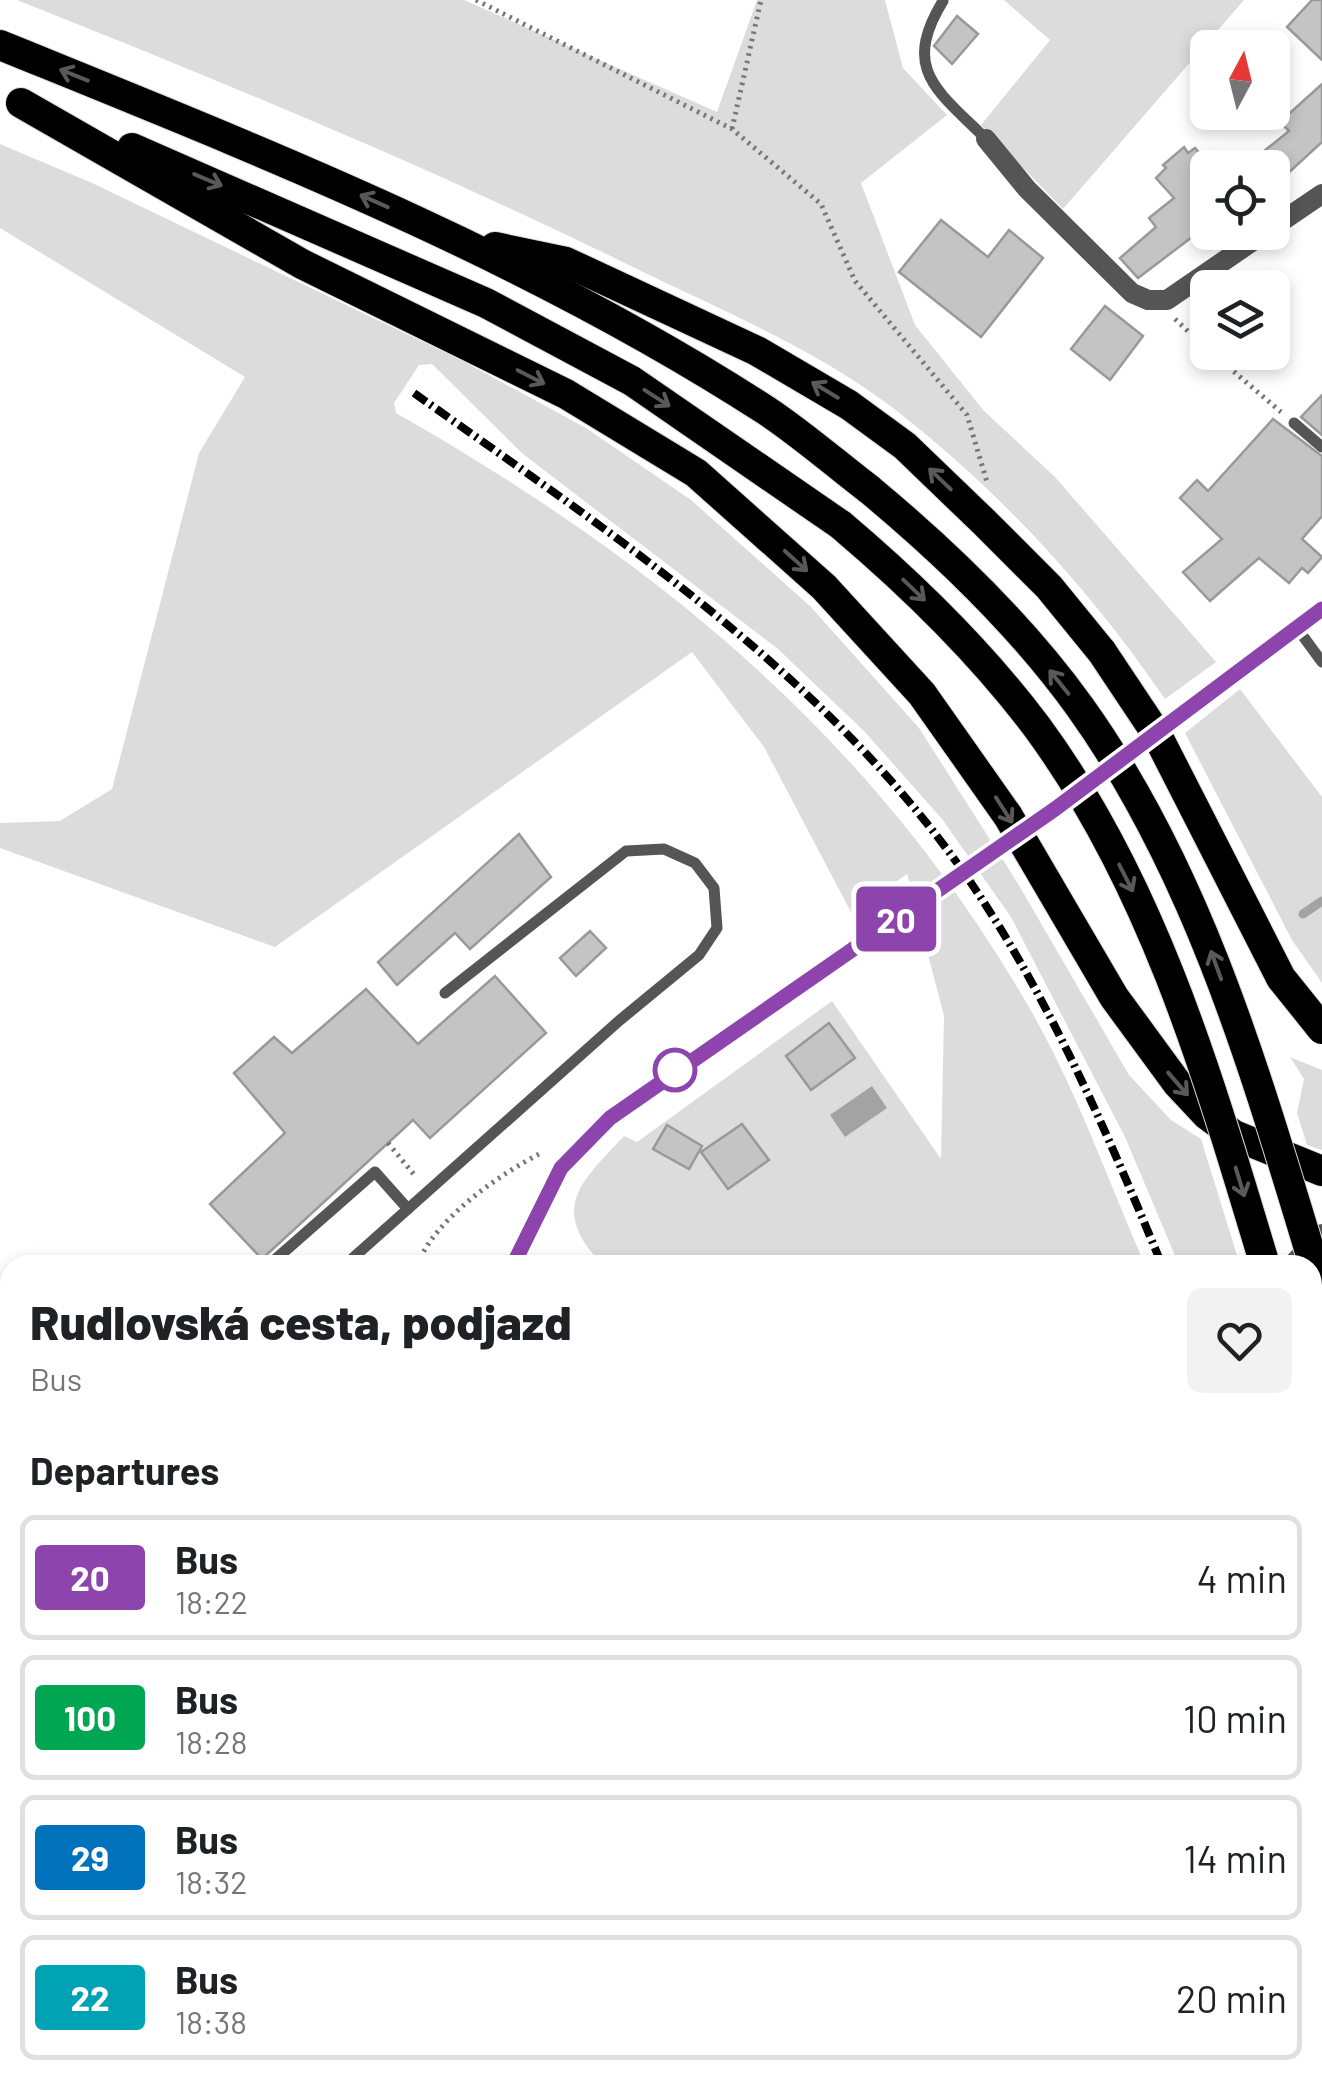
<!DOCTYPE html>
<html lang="en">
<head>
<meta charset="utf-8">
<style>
	body { margin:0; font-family:Barlow,sans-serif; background:#f2f2f2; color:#202124; height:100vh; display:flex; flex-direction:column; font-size:38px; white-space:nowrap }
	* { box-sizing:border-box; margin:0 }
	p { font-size:32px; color:#757577 }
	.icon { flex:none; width:55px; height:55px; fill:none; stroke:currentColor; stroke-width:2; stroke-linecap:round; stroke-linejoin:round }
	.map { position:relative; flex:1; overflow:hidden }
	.side { position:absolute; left:0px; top:1255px; width:1322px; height:842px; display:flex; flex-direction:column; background:#fff; border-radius:30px 30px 0 0; box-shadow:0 5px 15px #0003 }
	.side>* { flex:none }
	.badge { padding:0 20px; border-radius:8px; font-size:35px; line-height:65px }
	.needle { width:65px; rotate:7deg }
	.controls { position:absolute; left:1190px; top:30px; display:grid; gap:20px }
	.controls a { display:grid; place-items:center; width:100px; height:100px; border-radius:15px; background:#fff; box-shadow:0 5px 15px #0003; font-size:50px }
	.map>.badge { position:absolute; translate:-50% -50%; box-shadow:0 0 0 5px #fff }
	h2 { padding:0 30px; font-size:38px; line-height:90px }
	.round { display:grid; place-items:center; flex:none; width:105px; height:105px; border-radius:15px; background:#f2f2f2 }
	.overview { display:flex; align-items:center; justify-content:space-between; height:170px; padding:0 30px }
	h1 { font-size:48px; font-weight:800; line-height:75px }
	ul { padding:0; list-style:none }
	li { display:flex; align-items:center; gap:30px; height:125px; margin:0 20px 15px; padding:0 10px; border:5px solid #e0e0e0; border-radius:15px }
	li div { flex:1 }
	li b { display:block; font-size:38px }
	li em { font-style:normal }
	li .badge { min-width:110px; font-weight:700; text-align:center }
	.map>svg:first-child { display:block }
</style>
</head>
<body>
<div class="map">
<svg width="1322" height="2096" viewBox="0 0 1322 2096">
	<rect width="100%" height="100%" fill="#fff"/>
	<g fill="#dcdcdc">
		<path d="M 17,0 L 464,0 L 717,112 L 757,0 L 885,0 L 903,68 L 947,115 L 861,183 L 915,325 L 984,411 L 1055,477 L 1216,662 L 1165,699 C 1089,588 999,490 893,408 C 817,350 726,312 641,271 C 437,170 228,84 17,0 Z"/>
		<polygon points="1004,0 1244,0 1063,209 981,125 1050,40"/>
		<path d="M 0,144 L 92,183 L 461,360 L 586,428 L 691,500 L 811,607 L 919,728 L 1017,882 L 1129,1075 L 1171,1120 L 1201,1139 L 1240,1265 L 1179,1265 L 1125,1137 L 1011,917 L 942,819 L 864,731 L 778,649 L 523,454 L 432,364 L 419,365 L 394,403 L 396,413 C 661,564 876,741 1030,1009 C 1076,1089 1108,1180 1145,1265 L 603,1265 C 548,1209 581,1182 624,1136 L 637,1142 L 832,1001 L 941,1159 L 944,1016 L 907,874 L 852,914 L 764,747 L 692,652 L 275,947 L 0,848 L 0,823 L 60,821 L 112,789 L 199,453 L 245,377 L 0,228 Z"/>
		<polygon points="1240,689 1322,797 1322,983 1292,940 1185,733"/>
		<polygon points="1290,1057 1322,1070 1322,1150 1307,1145 1297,1113 1304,1079"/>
		<polygon points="1312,1500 1322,1532 1322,1642 1313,1618"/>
		<polygon points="1312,1683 1322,1707 1322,1844 1313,1819"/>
		<polygon points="0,1904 10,1908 10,2088 212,2088 209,2096 0,2096"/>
		<polygon points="1313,1989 1322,2016 1322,2096 1186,2096 1179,2088 1312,2088"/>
		<polygon points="902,2088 979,2088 981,2096 903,2096"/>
	</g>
	<polygon fill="#a3a3a3" points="872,1086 887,1108 845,1137 830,1115"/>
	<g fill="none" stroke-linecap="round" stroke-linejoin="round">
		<polyline stroke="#a3a3a3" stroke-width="9" points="1303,914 1322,901"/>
	</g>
	<g fill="#c4c4c4" stroke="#999" stroke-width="2.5">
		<polygon points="1312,0 1322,0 1322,60 1287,27"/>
		<polygon points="957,16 978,34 952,64 934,46"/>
		<polygon points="1322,84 1322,142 1272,188 1272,168 1243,168 1289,131 1280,122"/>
		<polygon points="1184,147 1188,153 1195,148 1208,163 1208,225 1138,278 1120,258 1156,227 1149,218 1174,198 1156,178 1166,168 1163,165"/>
		<polygon points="941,220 988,257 1009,230 1043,258 981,337 899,272"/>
		<polygon points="1105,306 1143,336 1110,380 1071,349"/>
		<polygon points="1322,395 1322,435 1301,417"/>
		<polygon points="1273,419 1322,456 1322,516 1302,539 1322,557 1308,573 1302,568 1289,583 1259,558 1210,601 1183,572 1222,539 1180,498 1197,480 1208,491"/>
		<polygon points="519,834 551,877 470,949 455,933 397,985 378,962"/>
		<polygon points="590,931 606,948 576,976 560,958"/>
		<polygon points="495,976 546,1033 430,1138 413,1120 262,1259 210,1204 285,1133 234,1073 274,1037 292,1053 366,989 418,1044"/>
		<polygon points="829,1023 855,1058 811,1090 786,1056"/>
		<polygon points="742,1124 769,1160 728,1189 701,1152"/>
		<polygon points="667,1125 702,1146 689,1169 653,1149"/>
	</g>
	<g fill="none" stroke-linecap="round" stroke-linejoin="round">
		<polyline stroke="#d9d9d9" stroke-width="20" stroke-dasharray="20 10" stroke-linecap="butt" points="913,908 1055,809"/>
		<defs>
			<g id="motorway">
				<path d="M 0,45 C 263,152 528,256 767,411 C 803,435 836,464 870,490"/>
				<polyline points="21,103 302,264 566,394 696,473 824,587 922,694 1008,816 1114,997 1177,1083 1207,1115 1234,1135 1322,1171"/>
				<polyline points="132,148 486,303 632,381 841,525"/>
				<polyline points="495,247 566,262 757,351 849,405 905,446 984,522 1049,587 1102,652"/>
				<polyline points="1312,1420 1322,1451"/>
			</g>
		</defs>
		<use href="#motorway" stroke="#dbdbdb" stroke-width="32"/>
		<g stroke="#777" stroke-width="5" stroke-dasharray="2.5 5" stroke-linecap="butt">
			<polyline points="476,0 732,129 821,204 855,281 967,415 987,482"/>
			<polyline points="732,129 761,0"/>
			<polyline points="1175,319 1208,350"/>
			<polyline points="1211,352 1281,412"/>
			<polyline points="388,1143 416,1177"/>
			<path d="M 417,1265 C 436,1218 498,1175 543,1152"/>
			<polyline points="1174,2088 1177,2096"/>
			<polyline points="218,2096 221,2088"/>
		</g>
		<g stroke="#555" stroke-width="11">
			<path d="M 943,1 C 901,70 937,90 986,139"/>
			<polyline points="1294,423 1322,447"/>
			<polyline points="1297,628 1322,662"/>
			<polyline points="269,1265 375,1172 408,1209"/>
			<polyline points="345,1265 620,1020 699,955 717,928 714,888 695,863 664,849 626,851 445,993"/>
		</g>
		<g stroke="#555" stroke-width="20">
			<polyline points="986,139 1027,189 1132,293 1148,300 1167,300 1266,232"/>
			<polyline points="1272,228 1322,194"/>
			<polyline points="1055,809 1322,609"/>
			<polyline points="513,1265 561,1168 609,1118 913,908"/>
			<polyline points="0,1499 10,1489"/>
			<polyline points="1134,2095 1134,2096"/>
			<polyline points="381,2096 394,2088"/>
		</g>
		<g stroke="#555" stroke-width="20">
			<polyline points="1292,1265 1322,1234"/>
			<polyline points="1312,1900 1322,1928"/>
			<polyline points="260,2096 262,2088"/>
		</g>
		<use href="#motorway" stroke="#000" stroke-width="30"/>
		<g stroke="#000" stroke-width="8" stroke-dasharray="15 5 2.5 5" stroke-linecap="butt">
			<path d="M 414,393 C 609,532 818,669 960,867 C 1046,989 1105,1128 1162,1265"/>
			<polyline points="1312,1651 1322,1675"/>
		</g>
		<defs>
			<g id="motorway-bridge">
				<path d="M 870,490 C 947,554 1021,625 1080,707 C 1204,880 1260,1089 1322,1291"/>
				<path d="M 841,525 C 913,586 980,651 1037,727 C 1154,886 1209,1079 1265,1265"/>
				<polyline points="1102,652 1156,733 1281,978 1322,1029"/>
			</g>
		</defs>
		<use href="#motorway-bridge" stroke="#dbdbdb" stroke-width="32" stroke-linecap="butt"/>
		<use href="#motorway-bridge" stroke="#000" stroke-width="30"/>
	</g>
	<defs><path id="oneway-shaft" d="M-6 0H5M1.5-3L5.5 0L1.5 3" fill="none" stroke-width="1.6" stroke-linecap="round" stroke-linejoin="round" transform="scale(2.5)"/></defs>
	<g stroke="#595959">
		<use href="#oneway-shaft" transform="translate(74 75) rotate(-158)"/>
		<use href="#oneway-shaft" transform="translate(208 180) rotate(23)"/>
		<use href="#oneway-shaft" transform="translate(374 201) rotate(-156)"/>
		<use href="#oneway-shaft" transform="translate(531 377) rotate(27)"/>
		<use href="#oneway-shaft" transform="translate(825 390) rotate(-149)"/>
		<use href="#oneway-shaft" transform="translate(657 398) rotate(33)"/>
		<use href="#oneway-shaft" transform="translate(940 479) rotate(-136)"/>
		<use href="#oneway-shaft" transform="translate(796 561) rotate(42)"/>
		<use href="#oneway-shaft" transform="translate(914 590) rotate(44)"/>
		<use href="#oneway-shaft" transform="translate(1059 682) rotate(-129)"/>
		<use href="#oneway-shaft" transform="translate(1004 810) rotate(57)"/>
		<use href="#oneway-shaft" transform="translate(1126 878) rotate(63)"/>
		<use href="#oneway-shaft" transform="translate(1216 965) rotate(-110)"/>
		<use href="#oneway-shaft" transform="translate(1178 1084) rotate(49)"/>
		<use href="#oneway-shaft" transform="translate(1240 1182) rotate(73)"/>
	</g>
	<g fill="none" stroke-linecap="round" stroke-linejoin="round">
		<defs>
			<polyline id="line" points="513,1265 561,1168 610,1118 1055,809 1322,609"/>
		</defs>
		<use href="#line" stroke="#fff" stroke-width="22"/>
		<use href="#line" stroke="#8e44ad" stroke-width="15"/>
	</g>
	<circle fill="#fff" stroke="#8e44ad" stroke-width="5" cx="675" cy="1070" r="20"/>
</svg>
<div class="controls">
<a><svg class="needle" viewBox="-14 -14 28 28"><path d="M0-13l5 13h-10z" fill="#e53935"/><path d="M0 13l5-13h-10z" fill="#757577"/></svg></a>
<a><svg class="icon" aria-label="locate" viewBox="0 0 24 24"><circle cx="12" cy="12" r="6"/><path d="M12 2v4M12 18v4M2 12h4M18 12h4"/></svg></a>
<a><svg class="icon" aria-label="layers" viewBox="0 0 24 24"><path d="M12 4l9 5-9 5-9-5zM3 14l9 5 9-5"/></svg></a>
</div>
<b class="badge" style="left:896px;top:919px;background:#8e44ad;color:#fff">20</b>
<section class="side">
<div class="overview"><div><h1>Rudlovská cesta, podjazd</h1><p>Bus</p></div><a class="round"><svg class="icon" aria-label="heart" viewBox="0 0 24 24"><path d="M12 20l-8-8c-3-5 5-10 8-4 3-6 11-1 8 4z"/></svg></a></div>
<h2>Departures</h2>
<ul>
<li><span class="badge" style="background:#8e44ad;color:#fff">20</span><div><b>Bus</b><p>18:22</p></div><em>4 min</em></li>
<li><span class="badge" style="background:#00a651;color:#fff">100</span><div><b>Bus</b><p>18:28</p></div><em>10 min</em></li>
<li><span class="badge" style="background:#0072bc;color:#fff">29</span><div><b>Bus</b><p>18:32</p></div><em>14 min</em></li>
<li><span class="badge" style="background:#00a3b4;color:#fff">22</span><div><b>Bus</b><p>18:38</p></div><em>20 min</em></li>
</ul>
</section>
</div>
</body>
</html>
